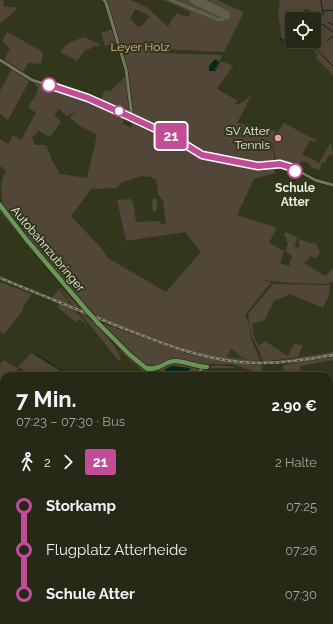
<!DOCTYPE html>
<html lang="de">
<head>
<meta charset="utf-8">
<style>
	body { margin:0; font-family:Raleway,sans-serif; background:#323522; color:#f1f3f6; height:100vh; display:flex; flex-direction:column; font-size:15px; white-space:nowrap }
	* { box-sizing:border-box; margin:0 }
	p { font-size:13px; color:#a4a6a0 }
	.icon { flex:none; width:22px; height:22px; fill:none; stroke:currentColor; stroke-width:2; stroke-linecap:round; stroke-linejoin:round }
	.map { position:relative; flex:1; overflow:hidden }
	.side { position:absolute; left:0px; top:372px; width:333px; height:252px; display:flex; flex-direction:column; background:#262915; border-radius:12px 12px 0 0; box-shadow:0 4px 16px #0002,0 0 0 1px #424534 }
	.side>* { flex:none }
	.badge { padding:0 8px; border-radius:3px; font-size:14px; line-height:26px }
	.buttons { position:absolute; left:285px; top:12px; display:grid; gap:8px }
	.buttons a { display:grid; place-items:center; width:36px; height:36px; border-radius:4px; background:#262915; box-shadow:0 4px 16px #0002,0 0 0 1px #424534; font-size:20px }
	.map>.badge { position:absolute; translate:-50% -50%; box-shadow:0 0 0 2px #fff }
	.legs { display:flex; align-items:center; gap:6px; height:44px; padding:0 16px; font-size:13px }
	.legs p { margin-inline-start:auto }
	.overview { display:flex; align-items:center; justify-content:space-between; height:68px; padding:0 16px }
	h1 { font-size:22px; font-weight:700; line-height:30px }
	ul { padding:0 16px; list-style:none }
	li { display:flex; align-items:center; gap:14px; height:44px; font-size:15px }
	li i { display:grid; place-items:center; width:6px; height:100%; margin:0 5px; background:currentColor }
	li i::after { content:''; width:10px; height:10px; margin:-5px; border:3px solid; border-radius:50%; background:#262915 }
	li p { margin-inline-start:auto }
	li:first-child i { background:linear-gradient(#0000 50%,currentColor 0) }
	li:last-child i { background:linear-gradient(currentColor 50%,#0000 0) }
	.map>svg:first-child { display:block }
</style>
</head>
<body>
<div class="map">
<svg width="333" height="624" viewBox="0 0 333 624">
	<rect width="100%" height="100%" fill="#32371c"/>
	<g fill="#514637" fill-rule="evenodd">
		<polygon points="0,0 4,0 3,6 18,8 0,24"/>
		<path d="M 105,0 L 131,0 L 148,8 L 168,27 L 171,20 L 177,13 L 188,17 L 191,12 L 163,0 L 169,0 L 219,21 L 226,18 L 228,14 L 199,0 L 217,0 L 244,12 L 224,52 L 159,49 L 158,53 L 221,55 L 222,56 L 213,73 L 214,74 L 221,61 L 233,66 L 217,89 L 238,101 L 234,103 L 238,105 L 251,96 L 237,123 L 276,131 C 269,144 276,159 275,173 L 254,179 L 237,215 L 275,227 L 276,229 L 269,243 L 284,251 L 280,263 L 289,266 L 292,256 L 285,251 L 288,245 L 286,237 L 283,236 L 286,232 L 298,238 L 294,246 L 298,248 L 300,244 L 298,243 L 300,239 L 309,243 L 316,243 L 320,253 L 316,258 L 311,256 L 304,263 L 325,276 L 333,269 L 333,281 L 328,284 L 291,283 L 262,280 L 273,283 L 269,285 L 247,312 L 245,315 L 249,323 L 251,339 L 260,360 C 254,360 246,360 241,357 C 237,354 236,351 231,349 L 227,357 L 260,361 L 261,362 C 240,361 220,360 200,355 C 165,346 131,330 97,316 L 87,306 L 86,308 L 5,210 L 0,202 L 3,202 C 0,191 0,180 6,171 L 0,166 L 0,139 L 8,144 L 13,135 L 21,140 L 36,113 L 28,107 L 36,95 L 38,87 L 32,81 L 99,104 L 105,90 L 110,91 L 127,75 ZM 135,9 L 150,16 L 143,25 L 138,27 L 130,19 ZM 59,109 L 67,116 L 77,111 L 70,117 L 77,124 L 97,135 L 87,178 L 60,174 L 52,160 L 46,145 L 35,145 L 32,137 L 39,131 L 50,137 L 61,122 L 54,115 ZM 124,116 L 131,119 L 132,128 L 123,124 ZM 141,176 L 151,177 L 156,180 L 158,194 L 163,201 L 166,224 L 161,224 L 160,221 L 136,222 L 133,203 L 131,199 L 117,200 L 126,241 L 185,232 L 201,252 L 166,292 L 108,258 L 102,249 L 71,216 L 91,189 L 117,188 L 121,183 Z"/>
		<polygon points="178,0 190,0 223,15 223,18 218,19 178,2"/>
		<path d="M 280,0 L 333,0 L 333,75 L 316,58 L 317,54 L 309,46 L 282,39 L 278,15 ZM 292,19 L 314,19 L 314,41 L 292,41 Z"/>
		<polygon points="113,29 117,43 105,46 101,33"/>
		<polygon points="7,32 40,50 43,54 41,64 28,63 23,72 4,60 10,49 2,41"/>
		<polygon points="83,37 98,43 100,46 94,46 88,50 86,49 77,61 60,52 67,44"/>
		<polygon points="12,68 30,80 8,120 0,114 0,91"/>
		<polygon points="284,123 316,140 315,143 310,140 302,155 306,157 307,156 319,163 331,142 333,154 328,156 325,163 322,162 320,170 312,168 309,163 301,161 298,168 288,164 276,162 273,142 275,135"/>
		<polygon points="153,198 157,199 157,210 154,212 153,211 152,201"/>
		<polygon points="0,208 57,279 0,212"/>
		<polygon points="0,282 32,294 23,307 23,310 4,334 0,331"/>
		<path d="M 273,284 L 330,285 L 329,295 L 323,308 L 290,294 L 274,301 L 264,321 L 252,323 C 253,332 253,338 259,346 L 265,341 L 288,356 L 294,344 L 297,343 L 299,345 L 303,345 L 298,357 L 268,361 L 276,361 L 333,352 L 333,355 L 303,360 L 262,363 L 264,361 L 262,360 L 259,350 L 252,338 L 248,314 Z"/>
		<polygon points="60,287 81,309 74,307 60,288"/>
		<polygon points="59,289 72,306 52,298"/>
		<polygon points="59,304 76,311 76,313 79,315 88,326 79,319 76,322 57,307"/>
		<path d="M 80,313 C 93,318 118,346 121,360 L 118,360 Z"/>
		<path d="M 99,322 L 191,355 L 226,362 L 261,365 L 263,373 L 262,374 L 232,364 L 213,364 L 212,363 L 212,364 C 197,367 193,361 180,360 C 171,360 159,367 148,367 L 131,353 Z"/>
		<polygon points="115,342 151,376 149,376 121,352"/>
		<polygon points="31,353 69,376 31,376 20,367 12,376 4,376 4,385 0,389 0,364 4,360 17,368"/>
		<polygon points="333,357 333,360 300,366 300,376 284,376 283,365"/>
		<polygon points="175,362 198,368 198,370 193,376 160,376 159,372 160,368"/>
		<polygon points="215,365 235,367 235,368 210,368 199,376 196,376 203,370"/>
		<polygon points="333,427 333,454 329,452 329,430"/>
		<polygon points="3,456 4,491 2,493 0,493 0,459"/>
		<polygon points="329,457 333,459 333,490 329,491 329,488 333,483 331,474 329,474"/>
		<polygon points="329,493 330,498 333,500 332,542 329,540"/>
		<polygon points="4,555 4,616 0,609 0,556"/>
		<polygon points="1,617 4,618 4,620 49,620 52,624 4,624"/>
		<polygon points="99,620 156,620 150,624 102,624 104,621"/>
		<polygon points="233,620 312,620 302,624 234,624"/>
	</g>
	<g fill="#082718">
		<polygon points="215,59 219,62 214,71 209,71 209,66"/>
		<path d="M 174,366 L 190,368 L 190,369 L 185,376 L 167,376 L 164,374 C 164,368 169,367 174,366 Z"/>
	</g>
	<g fill="none" stroke-linecap="round" stroke-linejoin="round">
		<g stroke="#082718" stroke-width="1">
			<polyline points="321,0 323,15"/>
			<polyline points="323,11 333,10"/>
			<polyline points="302,12 307,10 314,13"/>
			<polyline points="316,17 322,24 333,32"/>
			<polyline points="328,22 333,25"/>
			<polyline points="281,39 283,40 307,46 317,50"/>
			<polyline points="327,41 333,36"/>
			<polyline points="319,52 333,66"/>
			<polyline points="37,355 70,376"/>
		</g>
		<polyline stroke="#5d6249" stroke-width="3.5" points="171,0 219,20 223,19 226,15"/>
		<polyline stroke="#5d6249" stroke-width="9" points="195,0 226,15"/>
		<defs>
			<g id="secondary">
				<polyline points="104,0 106,3 126,69 132,118"/>
				<polyline points="0,60 32,80 92,99 173,137 202,155 258,166 280,164 295,169 315,180 333,185"/>
				<polyline points="194,376 201,370"/>
				<polyline points="0,547 4,547"/>
				<polyline points="219,620 222,624"/>
			</g>
			<g id="highway">
				<polyline points="0,205 26,239 82,305"/>
				<polyline points="98,323 130,355 156,376"/>
				<path d="M 148,368 C 158,371 165,361 175,361 C 186,361 196,367 207,367"/>
				<polyline points="329,418 333,413"/>
				<polyline points="329,423 333,418"/>
				<polyline points="329,427 333,425"/>
				<polyline points="332,455 333,455"/>
				<polyline points="75,624 82,620"/>
				<polyline points="82,624 89,620"/>
			</g>
		</defs>
		<use href="#secondary" stroke="#1a1e04" stroke-width="4"/>
		<use href="#highway" stroke="#1a1e04" stroke-width="5.5"/>
		<use href="#secondary" stroke="#72785b" stroke-width="3"/>
		<use href="#highway" stroke="#689757" stroke-width="4.5"/>
		<defs>
			<g id="rail">
				<path d="M 0,278 C 38,294 77,309 115,325 C 156,341 196,358 240,362 C 271,365 302,361 333,355"/>
				<polyline points="0,420 4,422"/>
				<polyline points="196,620 197,624"/>
			</g>
		</defs>
		<use href="#rail" stroke="#888c76" stroke-width="2.5"/>
		<use href="#rail" stroke="#32371c" stroke-width="1" stroke-dasharray="3" stroke-linecap="butt"/>
		<defs>
			<polyline id="highway-bridge" points="82,305 98,323"/>
		</defs>
		<use href="#highway-bridge" stroke="#1a1e04" stroke-width="5.5" stroke-linecap="butt"/>
		<use href="#highway-bridge" stroke="#689757" stroke-width="4.5"/>
	</g>
	<g fill="none" stroke-linecap="round" stroke-linejoin="round">
		<defs>
			<polyline id="line-1" points="49,85 88,98 126,115 173,137 202,155 258,166 280,164 290,167 295,171"/>
		</defs>
		<use href="#line-1" stroke="#fff" stroke-width="9"/>
		<use href="#line-1" stroke="#c24d97" stroke-width="6"/>
	</g>
	<g fill="#fff" stroke="#c24d97" stroke-width="2">
		<circle cx="49" cy="85" r="7"/>
		<circle cx="119" cy="111" r="5"/>
		<circle cx="295" cy="171" r="7"/>
	</g>
	<circle fill="#f49aa2" stroke="#32371c" stroke-width="1.5" cx="278" cy="138" r="4"/>
	<g text-anchor="middle" dominant-baseline="central" stroke-width="4" stroke-linejoin="round" paint-order="stroke">
		<g font-size="12" fill="#dcb987" stroke="#32371c">
			<text x="140" y="47">Leyer Holz</text>
		</g>
		<g font-size="12" fill="#eaeede" stroke="#32371c" text-anchor="end">
			<text x="270" y="131">SV Atter<tspan x="270" dy="14">Tennis</tspan></text>
		</g>
		<g font-size="12" font-weight="bold" fill="#eaeede" stroke="#32371c">
			<text x="295" y="188">Schule<tspan x="295" dy="14">Atter</tspan></text>
		</g>
		<g font-size="12" fill="#eaeede" stroke="#32371c">
			<text transform="translate(48 249) rotate(50)">Autobahnzubringer</text>
		</g>
	</g>
</svg>
<div class="buttons">
<a><svg class="icon" aria-label="locate" viewBox="0 0 24 24"><circle cx="12" cy="12" r="6"/><path d="M12 2v4M12 18v4M2 12h4M18 12h4"/></svg></a>
</div>
<b class="badge" style="left:171px;top:136px;background:#c24d97;color:#fff">21</b>
<section class="side">
<div class="overview"><div><h1>7 Min.</h1><p>07:23 – 07:30 · Bus</p></div><b>2.90 €</b></div>
<div class="legs"><svg class="icon" aria-label="walk" viewBox="0 0 24 24"><circle cx="13" cy="4" r="2"/><path d="M13 8l-2 6 4 7M11 14l-3 7M7 12l3-4h3l4 4"/></svg>2<svg class="icon" aria-label="forward" viewBox="0 0 24 24"><path d="M9 5l7 7-7 7"/></svg><b class="badge" style="background:#c24d97;color:#fff">21</b><p>2 Halte</p></div>
<ul>
<li><i style="color:#c24d97"></i><b>Storkamp</b><p>07:25</p></li>
<li><i style="color:#c24d97"></i><span>Flugplatz Atterheide</span><p>07:26</p></li>
<li><i style="color:#c24d97"></i><b>Schule Atter</b><p>07:30</p></li>
</ul>
</section>
</div>
</body>
</html>
